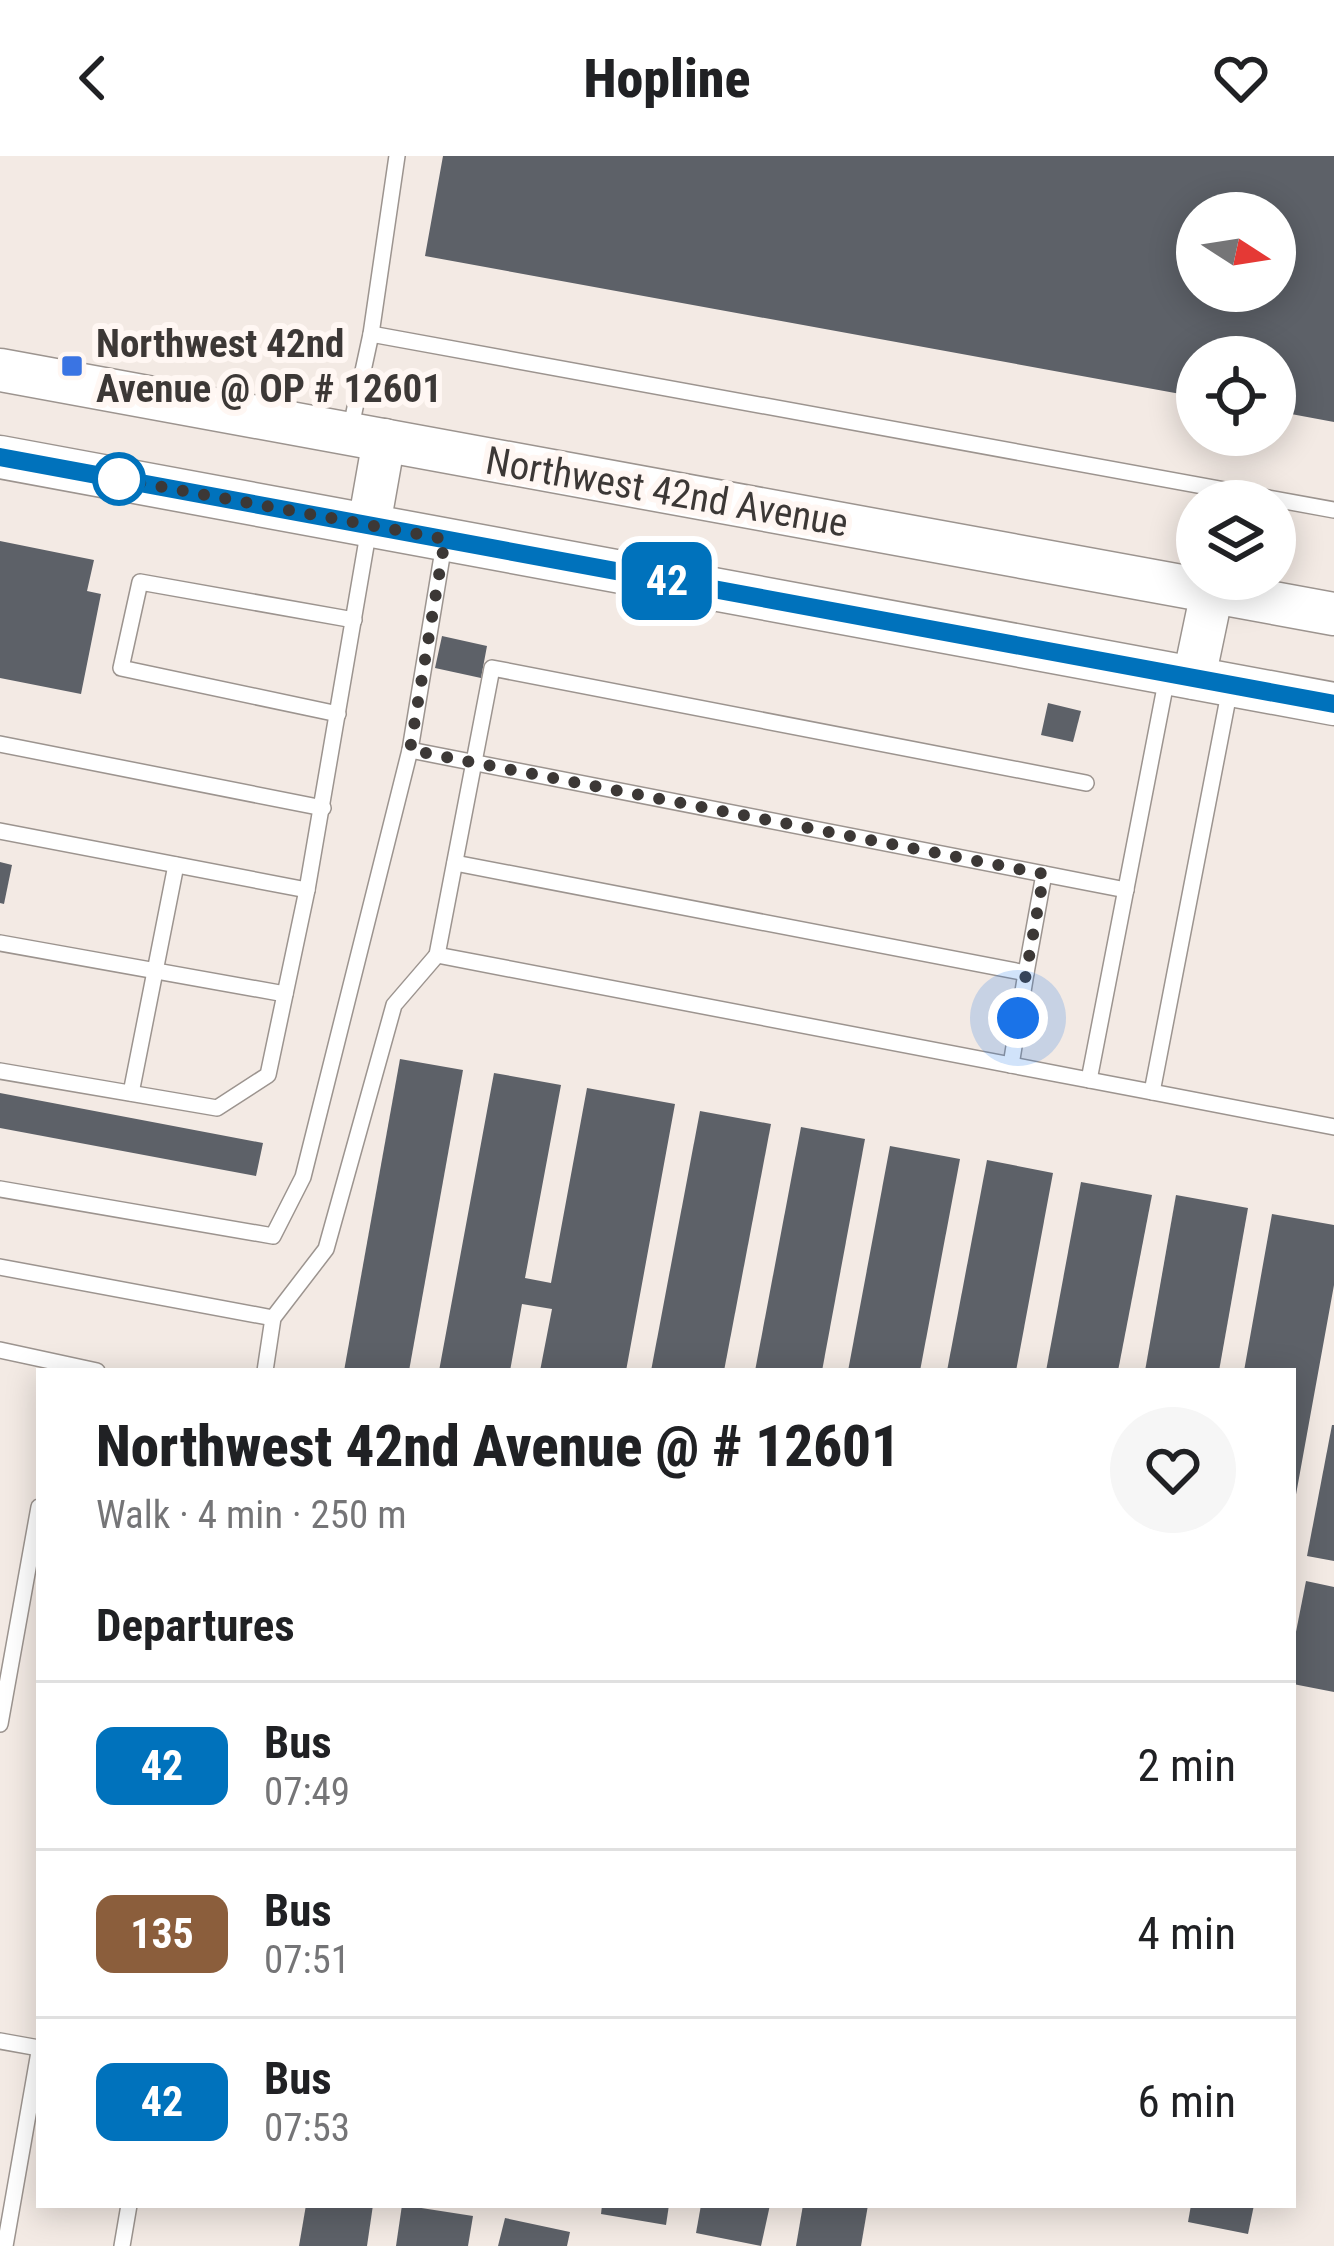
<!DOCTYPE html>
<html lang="en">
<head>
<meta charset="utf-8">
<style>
	body { margin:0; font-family:"Roboto Condensed",sans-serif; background:#f6f6f6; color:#202124; height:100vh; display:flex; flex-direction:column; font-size:45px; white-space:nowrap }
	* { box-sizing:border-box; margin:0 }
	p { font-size:39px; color:#757577 }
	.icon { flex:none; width:66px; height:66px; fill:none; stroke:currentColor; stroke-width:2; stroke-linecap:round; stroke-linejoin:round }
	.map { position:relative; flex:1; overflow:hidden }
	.details { position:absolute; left:36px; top:1212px; width:1260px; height:840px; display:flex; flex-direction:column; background:#fff; border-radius:0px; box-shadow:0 6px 30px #0003 }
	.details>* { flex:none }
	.badge { padding:0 24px; border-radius:18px; font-size:42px; line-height:78px }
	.needle { width:78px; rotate:102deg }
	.fabs { position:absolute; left:1176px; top:36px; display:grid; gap:24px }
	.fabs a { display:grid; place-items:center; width:120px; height:120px; border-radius:50%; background:#fff; box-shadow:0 6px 30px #0003; font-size:60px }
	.you { position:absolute; width:60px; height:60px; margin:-30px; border:9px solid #fff; border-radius:50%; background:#1a73e8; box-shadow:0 0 0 18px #1a73e833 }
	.map>.badge { position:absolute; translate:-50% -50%; box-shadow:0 0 0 6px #fff }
	h2 { padding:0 60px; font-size:45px; line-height:108px }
	.round { display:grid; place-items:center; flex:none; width:126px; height:126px; border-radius:63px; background:#f6f6f6 }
	.head { display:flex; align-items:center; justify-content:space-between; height:204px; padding:0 60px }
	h1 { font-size:57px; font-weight:800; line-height:90px }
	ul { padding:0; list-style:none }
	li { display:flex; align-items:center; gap:36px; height:168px; padding:0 60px; border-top:3px solid #e0e0e0 }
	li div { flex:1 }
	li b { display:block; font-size:45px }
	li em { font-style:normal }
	li .badge { min-width:132px; font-weight:700; text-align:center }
	header { display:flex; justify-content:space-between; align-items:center; height:156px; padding:0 60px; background:#fff; font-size:54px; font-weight:800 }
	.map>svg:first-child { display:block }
</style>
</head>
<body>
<header><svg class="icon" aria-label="back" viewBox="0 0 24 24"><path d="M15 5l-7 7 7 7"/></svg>Hopline<svg class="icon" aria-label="heart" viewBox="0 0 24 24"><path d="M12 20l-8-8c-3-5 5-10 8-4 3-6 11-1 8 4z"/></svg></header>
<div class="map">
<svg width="1334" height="2090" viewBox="0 0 1334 2090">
	<rect width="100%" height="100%" fill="#f3eae4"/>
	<g fill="#5d6168" fill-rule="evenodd">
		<path d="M 443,0 L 1334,0 L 1334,266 L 1275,255 L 1275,201 L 1197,201 L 1197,241 L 425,100 ZM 1197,57 L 1275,57 L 1275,135 L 1197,135 Z"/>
		<polygon points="0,385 94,404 87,435 101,438 81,538 0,522"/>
		<polygon points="442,480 487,490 481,522 435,512"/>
		<polygon points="1048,547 1081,555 1073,586 1041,579"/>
		<polygon points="0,706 12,709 4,748 0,747"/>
		<polygon points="400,903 463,914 409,1215 344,1215"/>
		<polygon points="494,917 561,929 525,1122 551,1127 587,932 675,948 626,1215 540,1215 552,1153 522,1148 510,1215 439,1215"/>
		<polygon points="0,937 263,987 256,1020 0,972"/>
		<polygon points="700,955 771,968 724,1215 651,1215"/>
		<polygon points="801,971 865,983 822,1215 755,1215"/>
		<polygon points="890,990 960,1003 920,1215 848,1215"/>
		<polygon points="987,1004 1053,1017 1016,1215 947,1215"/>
		<polygon points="1081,1026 1152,1039 1118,1215 1046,1215"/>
		<polygon points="1176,1039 1248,1052 1219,1215 1145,1215"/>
		<polygon points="1272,1058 1334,1069 1334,1129 1295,1344 1293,1344 1293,1215 1244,1215"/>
		<polygon points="1332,1269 1334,1269 1334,1405 1307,1400"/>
		<polygon points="1306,1425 1334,1431 1334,1536 1293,1528 1293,1491"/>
		<polygon points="306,2049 373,2049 367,2090 299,2090"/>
		<polygon points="402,2049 473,2060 468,2090 396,2090"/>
		<polygon points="602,2049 669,2049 666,2069 601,2058"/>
		<polygon points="701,2049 770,2049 761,2090 696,2077"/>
		<polygon points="803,2049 868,2049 861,2090 796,2090"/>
		<polygon points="1191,2049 1254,2049 1248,2078 1188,2066"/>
		<polygon points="505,2062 570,2076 567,2090 498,2090"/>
	</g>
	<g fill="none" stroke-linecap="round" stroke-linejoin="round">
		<defs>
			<g id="service">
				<polyline points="371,178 1334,354"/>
				<polyline points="350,275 371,178 397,0"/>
				<polyline points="1230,532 1152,936 1334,971"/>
				<polyline points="338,558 121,512 140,426 354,464"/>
				<polyline points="0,588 323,652"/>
				<polyline points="410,594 1126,734"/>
				<polyline points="1086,627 492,512 437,799 1089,924 1167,521"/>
				<polyline points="0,675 307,734"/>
				<polyline points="455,707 1026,817 1044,718"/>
				<polyline points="0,787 285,838"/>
				<polyline points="1011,909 1026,817"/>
				<polyline points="0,915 217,952 268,919 307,734 369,372"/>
				<polyline points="1089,924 1152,936"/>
				<polyline points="131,937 176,709"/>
				<polyline points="0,1033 273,1080 303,1021 410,594 444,388"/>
				<polyline points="0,1111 273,1162"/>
				<polyline points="0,1194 97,1215"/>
				<polyline points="265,1215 273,1162 326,1093 394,849 437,799"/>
				<polyline points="0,1568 39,1351"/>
				<polyline points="0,1885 39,1892"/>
				<polyline points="5,2090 39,1896"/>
				<polyline points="122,2090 129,2049"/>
			</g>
			<g id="secondary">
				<polyline points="0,214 1334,458"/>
				<polyline points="0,301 1334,548"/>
				<polyline points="369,369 384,284"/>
				<polyline points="1194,522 1212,436"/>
			</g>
		</defs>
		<use href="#service" stroke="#9c948f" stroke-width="18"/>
		<use href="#secondary" stroke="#9c948f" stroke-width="45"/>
		<use href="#service" stroke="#fff" stroke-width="15"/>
		<use href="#secondary" stroke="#fff" stroke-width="42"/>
	</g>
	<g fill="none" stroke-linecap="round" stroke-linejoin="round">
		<defs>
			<polyline id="line" points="0,301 1334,548"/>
		</defs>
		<use href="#line" stroke="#fff" stroke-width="27"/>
		<use href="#line" stroke="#0072bc" stroke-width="18"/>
		<polyline stroke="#3c3836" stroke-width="12" stroke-dasharray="0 21.6" points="119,323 445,383 410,594 1044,718 1018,862"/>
	</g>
	<rect fill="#3a74e3" stroke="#fff7f3" stroke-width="4.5" x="60" y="198" width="24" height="24" rx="6"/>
	<circle fill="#fff" stroke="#0072bc" stroke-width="6" cx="119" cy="323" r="24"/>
	<g text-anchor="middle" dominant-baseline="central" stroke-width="12" stroke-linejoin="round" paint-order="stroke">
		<g font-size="39" font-weight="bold" fill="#3c3836" stroke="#fff7f3" text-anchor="start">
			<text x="96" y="188">Northwest 42nd<tspan x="96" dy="45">Avenue @ OP # 12601</tspan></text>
		</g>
		<g font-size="39" fill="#3c3836" stroke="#fff7f3">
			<text transform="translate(667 336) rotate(10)">Northwest 42nd Avenue</text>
		</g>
	</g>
</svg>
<div class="fabs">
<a><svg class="needle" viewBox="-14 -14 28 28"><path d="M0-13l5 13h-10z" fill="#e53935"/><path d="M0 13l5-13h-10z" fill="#757577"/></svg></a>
<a><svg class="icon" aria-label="locate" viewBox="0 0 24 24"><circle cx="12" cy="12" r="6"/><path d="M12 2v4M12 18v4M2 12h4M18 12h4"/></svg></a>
<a><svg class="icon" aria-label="layers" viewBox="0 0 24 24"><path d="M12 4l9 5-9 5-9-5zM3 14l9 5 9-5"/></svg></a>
</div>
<div class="you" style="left:1018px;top:862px"></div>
<b class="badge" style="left:667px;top:425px;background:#0072bc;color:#fff">42</b>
<section class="details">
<div class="head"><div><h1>Northwest 42nd Avenue @ # 12601</h1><p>Walk · 4 min · 250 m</p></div><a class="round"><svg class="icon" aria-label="heart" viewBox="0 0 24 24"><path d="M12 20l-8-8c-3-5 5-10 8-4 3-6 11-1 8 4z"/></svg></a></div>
<h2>Departures</h2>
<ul>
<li><span class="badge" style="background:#0072bc;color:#fff">42</span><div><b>Bus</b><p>07:49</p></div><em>2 min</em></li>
<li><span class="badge" style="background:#8b5e3c;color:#fff">135</span><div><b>Bus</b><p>07:51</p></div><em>4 min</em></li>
<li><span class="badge" style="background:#0072bc;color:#fff">42</span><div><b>Bus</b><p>07:53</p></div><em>6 min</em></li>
</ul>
</section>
</div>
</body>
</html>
